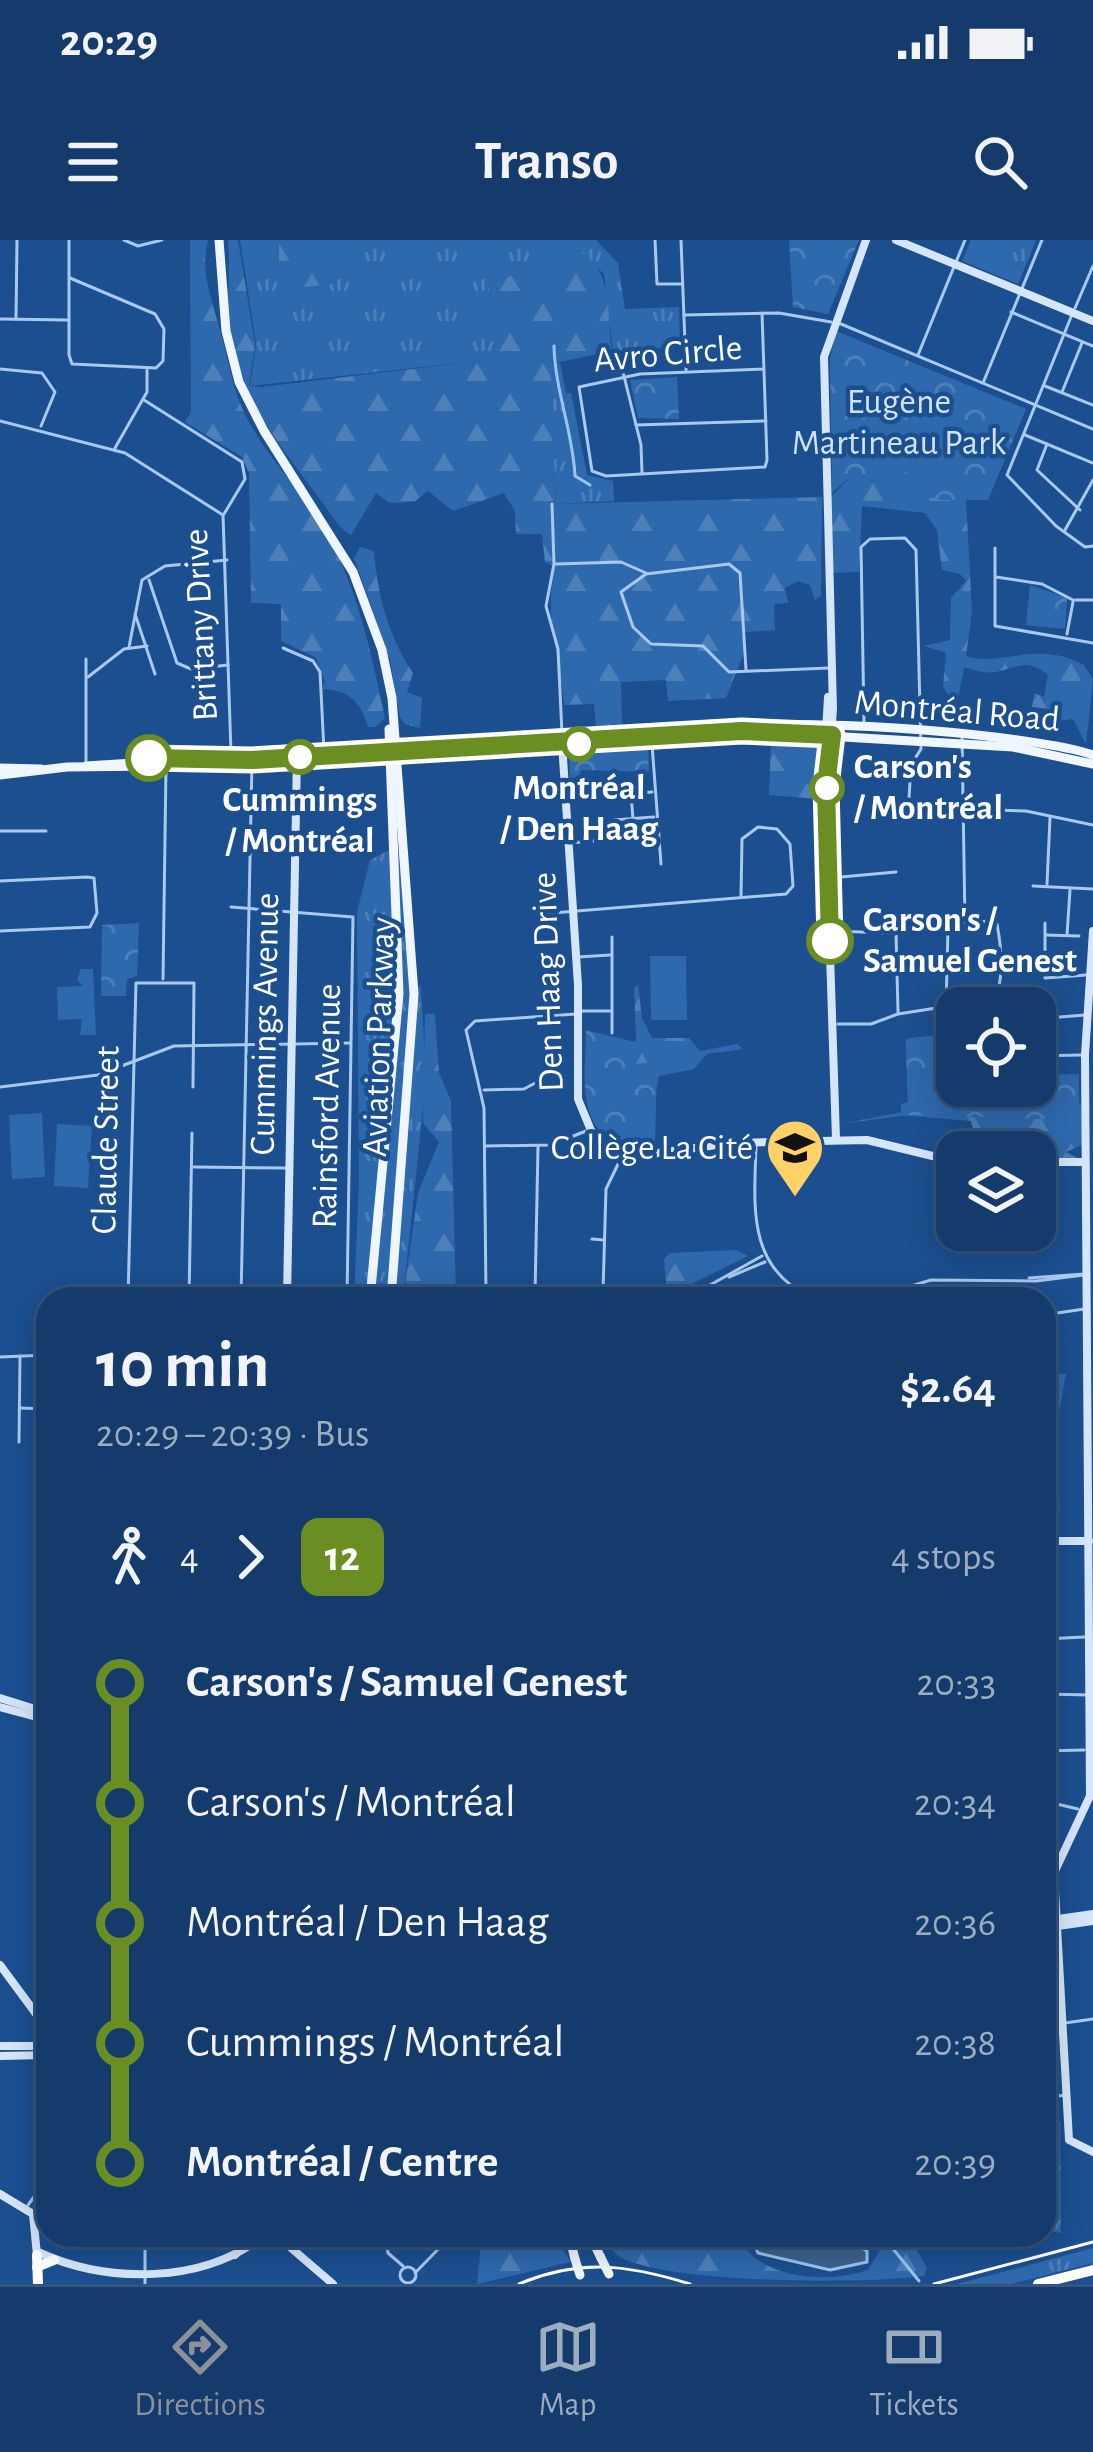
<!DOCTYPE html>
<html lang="en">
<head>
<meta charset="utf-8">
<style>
	body { margin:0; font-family:"Alegreya Sans",sans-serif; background:#214673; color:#f1f3f6; height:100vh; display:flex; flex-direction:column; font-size:45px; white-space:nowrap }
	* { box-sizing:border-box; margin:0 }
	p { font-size:39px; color:#9dadc1 }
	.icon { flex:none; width:66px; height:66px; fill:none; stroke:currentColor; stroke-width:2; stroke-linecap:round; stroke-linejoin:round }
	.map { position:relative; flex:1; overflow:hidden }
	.side { position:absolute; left:36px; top:1047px; width:1020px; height:960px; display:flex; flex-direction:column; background:#143b6b; border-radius:36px; box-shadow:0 6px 30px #0003,0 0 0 3px #33557e }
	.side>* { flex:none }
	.badge { padding:0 24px; border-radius:18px; font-size:42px; line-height:78px }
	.controls { position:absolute; left:936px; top:747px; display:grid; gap:24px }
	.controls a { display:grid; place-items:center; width:120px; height:120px; border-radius:24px; background:#143b6b; box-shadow:0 6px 30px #0003,0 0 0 3px #33557e; font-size:60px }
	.map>.badge { position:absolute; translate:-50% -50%; box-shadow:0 0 0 6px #fff }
	.legs { display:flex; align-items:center; gap:18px; height:132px; padding:0 60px; font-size:39px }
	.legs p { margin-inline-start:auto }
	.summary { display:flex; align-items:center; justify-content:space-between; height:204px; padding:0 60px }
	h1 { font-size:66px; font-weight:600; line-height:90px }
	ul { padding:0 60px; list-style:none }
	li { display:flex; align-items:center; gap:42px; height:120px; font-size:45px }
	li i { display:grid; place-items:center; width:18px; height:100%; margin:0 15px; background:currentColor }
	li i::after { content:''; width:30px; height:30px; margin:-15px; border:9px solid; border-radius:50%; background:#143b6b }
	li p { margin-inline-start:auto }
	li:first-child i { background:linear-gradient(#0000 50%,currentColor 0) }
	li:last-child i { background:linear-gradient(currentColor 50%,#0000 0) }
	.status { display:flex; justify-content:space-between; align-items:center; height:84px; padding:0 60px; background:#143b6b; direction:ltr }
	.status svg { height:33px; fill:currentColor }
	header { display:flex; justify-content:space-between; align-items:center; height:156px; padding:0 60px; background:#143b6b; font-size:54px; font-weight:600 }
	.tabs { display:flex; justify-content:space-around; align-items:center; height:168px; border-top:3px solid #33557e; background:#143b6b; font-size:33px; color:#9dadc1 }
	.tabs a { display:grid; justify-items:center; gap:6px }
	.tabs .on { color:#8c9099 }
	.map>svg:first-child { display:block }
</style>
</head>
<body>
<div class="status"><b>20:29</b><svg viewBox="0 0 49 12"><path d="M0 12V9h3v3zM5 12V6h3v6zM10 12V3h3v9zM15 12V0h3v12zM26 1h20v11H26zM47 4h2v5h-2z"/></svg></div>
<header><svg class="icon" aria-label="menu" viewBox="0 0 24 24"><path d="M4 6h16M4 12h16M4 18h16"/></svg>Transo<svg class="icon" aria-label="search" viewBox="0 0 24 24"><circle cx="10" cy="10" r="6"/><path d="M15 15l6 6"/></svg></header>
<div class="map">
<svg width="1093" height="2044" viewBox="0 0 1093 2044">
	<defs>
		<pattern id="grass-tufts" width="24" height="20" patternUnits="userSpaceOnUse" patternTransform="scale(3)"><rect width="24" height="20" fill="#2e69ad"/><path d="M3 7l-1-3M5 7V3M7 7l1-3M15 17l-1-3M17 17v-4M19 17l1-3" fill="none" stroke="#4d80b9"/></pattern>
		<pattern id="forest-firs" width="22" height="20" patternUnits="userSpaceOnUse" patternTransform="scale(3)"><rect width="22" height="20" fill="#2e69ad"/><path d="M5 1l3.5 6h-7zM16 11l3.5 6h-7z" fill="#4d80b9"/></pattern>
		<pattern id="park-crowns" width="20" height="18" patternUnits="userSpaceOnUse" patternTransform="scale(3)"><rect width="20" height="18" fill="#2e69ad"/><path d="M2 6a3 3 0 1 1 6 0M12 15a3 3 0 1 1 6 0" fill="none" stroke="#4d80b9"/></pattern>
	</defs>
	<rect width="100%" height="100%" fill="#1b4f8f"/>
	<g fill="url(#grass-tufts)">
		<polygon points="240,0 596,0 618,23 625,69 679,67 680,107 613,111 604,34 578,10 565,29 488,39 497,119 250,146 256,103"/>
		<polygon points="971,0 1036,0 1018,44 962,21"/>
		<polygon points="560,123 566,153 571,153 587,235 613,241 614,261 556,264 549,124"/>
		<polygon points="391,609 403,609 410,744 421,747 426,840 403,1059 354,1059 359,942 357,672 370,620"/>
		<polygon points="1093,2008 1093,2023 1011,2044 957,2044"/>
	</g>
	<g fill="url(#forest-firs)">
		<path d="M 190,0 L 208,0 C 200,31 211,57 219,87 C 229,120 232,151 249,182 C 272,225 310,259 332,303 C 360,360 372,416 385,478 L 375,487 L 368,487 C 361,461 348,450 322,449 L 325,441 L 316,418 L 281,401 L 281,364 L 251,363 L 249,233 L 242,217 L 185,182 L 191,172 Z"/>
		<path d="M 228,0 L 238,0 L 255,104 L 249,146 L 261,147 L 496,119 L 488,39 L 565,29 L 578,10 C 615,32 606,72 612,111 L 550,124 L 556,264 L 822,257 L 821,356 L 815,360 L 810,345 L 798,341 L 785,348 L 788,363 L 774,364 L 775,390 L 745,392 L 743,415 L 726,458 L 668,461 L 666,440 L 621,442 L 622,485 L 596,489 L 594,464 L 564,465 C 560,417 543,373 555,327 L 545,322 L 542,294 L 516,294 L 515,271 L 504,253 L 453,271 L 428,251 L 414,262 L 389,263 L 376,253 L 351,295 L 340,287 C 297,224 229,156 228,74 C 228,49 230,26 228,0 Z"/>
		<polygon points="279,0 317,0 344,31 332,44 294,48 279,34"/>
		<path d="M 852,235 L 929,257 L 966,259 L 972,372 L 966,416 C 1000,428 1036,399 1084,425 L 1093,440 L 1086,504 L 1073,479 L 1059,481 L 1050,469 L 1032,467 L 1034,453 L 1044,457 L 1048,435 C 1021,413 1009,436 983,432 C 976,431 970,428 964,428 L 958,458 L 952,460 L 943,447 L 946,413 L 924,406 L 950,400 L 951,358 L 966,341 L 960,334 L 942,330 L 937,290 L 925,273 L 862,266 L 859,332 L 831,333 L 830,258 Z"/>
		<path d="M 360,307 L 374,311 C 377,352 388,396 413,433 L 407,452 L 422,458 L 420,488 L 405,484 L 400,477 L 390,420 L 354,318 Z"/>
		<polygon points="771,501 817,501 817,559 769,555"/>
		<polygon points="638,744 642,778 652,798 689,798 700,811 737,804 743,809 707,814 694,829 659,836 655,855 648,828 626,820 636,799 634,749"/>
		<polygon points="425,774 435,774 439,833 451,861 456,1059 403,1059 418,953 439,902 423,883"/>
		<polygon points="957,793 957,846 1035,846 1035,833 1047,834 1062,853 1058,857 1081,863 1082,905 1066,912 1079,919 1035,918 1035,912 972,912 988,903 975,898 971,881 901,875 901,864 908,862 906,799"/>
		<polygon points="737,1010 748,1016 667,1056 664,1019 669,1013"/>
		<polygon points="482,1995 553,1995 571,2022 477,2044"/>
		<path d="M 603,1995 L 737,1995 C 757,2040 827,2044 868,2030 L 880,2010 L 874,1995 L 908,1995 L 927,2028 L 924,2036 C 866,2044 670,2044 620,2017 C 612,2012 608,2003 603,1995 Z"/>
	</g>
	<g fill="url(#park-crowns)">
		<polygon points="789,0 859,0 828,74 793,67"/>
		<polygon points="836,91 1026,169 988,260 940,260 852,235 832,253 830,119"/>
		<polygon points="677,137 679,179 638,178 630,140"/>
		<polygon points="1030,345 1067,358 1065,389 1026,385"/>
		<polygon points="648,506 649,532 581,530 580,537 570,538 569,510"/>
		<polygon points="139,683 137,736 127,739 126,756 101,756 102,685"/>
		<path d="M 586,790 L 635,802 L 635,824 L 657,822 L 655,907 L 619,907 C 575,883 586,833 586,790 Z"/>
		<polygon points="957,792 957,846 1035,846 1035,835 1079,834 1079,880 908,875 840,884 908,871 906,799"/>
		<polygon points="1044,1134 1066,1134 1056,1188 1060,1270 1044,1270"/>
		<polygon points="1060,1881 1061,1993 1044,1990 1044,1884"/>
	</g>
	<g fill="#2e69ad">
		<polygon points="924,171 960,185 936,245 900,230"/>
		<polygon points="650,716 686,716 687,780 651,780"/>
		<polygon points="81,729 93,729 96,795 80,795 82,779 58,780 57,747 83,746 77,740"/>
		<polygon points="42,873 45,937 12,939 9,875"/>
		<polygon points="57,884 92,886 88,948 54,946"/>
	</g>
	<polygon fill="#3c6290" stroke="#9cc4f0" stroke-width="3" points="838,1995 867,2011 867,2022 830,2030 758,2013 751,1997"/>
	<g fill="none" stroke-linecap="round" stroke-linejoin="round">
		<g stroke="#9cc4f0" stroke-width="3">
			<path d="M 554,106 C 555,151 573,192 575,236 L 590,245"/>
			<polyline points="882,1995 919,2041"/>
		</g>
		<g stroke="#a9c9ee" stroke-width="3">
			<polyline points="69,0 69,115 72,124 156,128 163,121 164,89 155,74 70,38"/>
			<polyline points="124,0 138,6 162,0"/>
			<polyline points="655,0 657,44 681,44"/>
			<polyline points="681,0 686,130"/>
			<polyline points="1075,68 1093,26"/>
			<polyline points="1011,72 1093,106"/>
			<polyline points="762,73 767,220 765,227 606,236 592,231 579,147 640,134 764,129"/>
			<polyline points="684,75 779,73 831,82"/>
			<polyline points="1071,77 1007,235 1056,286 1085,307 1093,306"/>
			<polyline points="0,79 68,80"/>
			<polyline points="16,79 17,0"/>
			<polyline points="841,84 1093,189"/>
			<polyline points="918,115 965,0"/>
			<polyline points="621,124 641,205 642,233"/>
			<polyline points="0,129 42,133 55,152 41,186"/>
			<polyline points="983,143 1042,0"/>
			<polyline points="1045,146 1093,165"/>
			<polyline points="1062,152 1082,103"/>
			<polyline points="144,160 242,222 245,239 224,274"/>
			<polyline points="0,181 125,213 223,275 231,513"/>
			<polyline points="636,185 766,181"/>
			<polyline points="1025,195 1093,223"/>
			<polyline points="1047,204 1037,230 1080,270"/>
			<polyline points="115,208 147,152 147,130"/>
			<polyline points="552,264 554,324 546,366 558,409 562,494"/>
			<polyline points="1065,290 1093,240"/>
			<polyline points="995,308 995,386 1093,403"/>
			<polyline points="556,324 621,322 646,333"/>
			<polyline points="996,337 1042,344 1073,360"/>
			<polyline points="149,340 177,423 191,429 228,425"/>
			<polyline points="1075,360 1093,360"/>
			<polyline points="135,374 155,434"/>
			<polyline points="1067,394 1073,362"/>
			<polyline points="129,407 142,340 165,326 227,320"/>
			<polyline points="283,408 313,421 320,432 324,511"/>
			<polyline points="86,419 86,524"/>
			<polyline points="746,430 740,333 729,324 646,334 621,352 633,387 651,404 703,406 729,432 829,428"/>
			<polyline points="88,437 124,409 147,406"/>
			<polyline points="864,482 861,307 870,299 905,298 916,310 921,509 911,525 908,575"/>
			<polyline points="962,496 965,683"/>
			<polyline points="652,504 661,624"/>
			<polyline points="964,569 1026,571 1093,585"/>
			<polyline points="633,579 631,554 652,552"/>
			<polyline points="614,580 654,577"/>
			<polyline points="0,591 46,591"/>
			<polyline points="570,603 655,595"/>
			<polyline points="830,638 896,632"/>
			<polyline points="0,641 87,637 94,638 97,673 90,687 0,691"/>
			<polyline points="1047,644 1050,578"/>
			<polyline points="1033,646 1093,649"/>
			<polyline points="231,667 353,677 347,1059"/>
			<polyline points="540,674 786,654 793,646 790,604 777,589 758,587 742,599 741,656"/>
			<polyline points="1045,683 1045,738 1086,735"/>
			<path d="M 832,691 L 889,693 L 988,681 L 997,684 C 1001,705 1005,741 994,759 L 898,774 L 871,784 L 838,784"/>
			<polyline points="896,692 898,772"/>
			<polyline points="1046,695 1079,696"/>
			<polyline points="1067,695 1070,650"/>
			<polyline points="612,697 612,793"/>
			<polyline points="578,717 610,715"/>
			<polyline points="163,739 166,527"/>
			<polyline points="946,767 948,688"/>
			<polyline points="578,771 610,771"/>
			<polyline points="576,774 475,781 466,790 484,868 486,1055 603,1052 606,949 622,916"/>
			<polyline points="1035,779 1085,775"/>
			<polyline points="1035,816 1081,815"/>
			<polyline points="0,847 98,835 174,806 350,803"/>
			<polyline points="484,850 524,849 539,841"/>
			<polyline points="485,906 551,905 586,891"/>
			<path d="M 756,907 C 754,969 747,1029 814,1059"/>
			<polyline points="194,927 286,928"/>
			<polyline points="592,999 604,1000"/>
			<polyline points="729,1037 765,1022"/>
			<polyline points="1029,1038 1084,1034"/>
			<polyline points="535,1055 538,907"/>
			<polyline points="128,1059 136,743 194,743 193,847"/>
			<polyline points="189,1059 192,893"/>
			<polyline points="241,1059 252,521"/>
			<polyline points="685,1059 762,1016"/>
			<polyline points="868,1059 931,1040 1036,1041 1084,1035"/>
			<polyline points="1044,1075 1084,1069"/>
			<polyline points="0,1117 48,1115"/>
			<polyline points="20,1168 48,1169"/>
			<polyline points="19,1202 20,1116"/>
			<polyline points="1044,1399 1084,1397"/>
			<polyline points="1044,1454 1088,1455"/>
			<polyline points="1044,1511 1084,1510"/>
			<polyline points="1044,1561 1078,1569"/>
			<polyline points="1055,1628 1047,1616 1061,1614"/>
			<polyline points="1044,1786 1093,1779"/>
			<polyline points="1044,1858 1066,1855"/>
			<polyline points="28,1965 48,1938"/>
			<polyline points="385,1995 388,2013 403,2026"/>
			<circle cx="408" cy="2035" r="8"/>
			<polyline points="415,2033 452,1995"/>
			<polyline points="145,2044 145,1995"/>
		</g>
		<g stroke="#d6e6fa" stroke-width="8">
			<polyline points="896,0 1093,81"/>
			<polyline points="828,457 824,529 836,899"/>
			<polyline points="562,503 578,745 578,859 595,900 629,917 731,903 867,900 957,922"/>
			<polyline points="827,546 833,469 824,117 866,0"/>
			<polyline points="1093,691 1085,815 1090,1556 1054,1633 1069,1900 1093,1912"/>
			<polyline points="1035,922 1085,922"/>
			<polyline points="287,1059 297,515"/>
			<polyline points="1044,1301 1089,1301"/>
			<polyline points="0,1458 48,1473"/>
			<polyline points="0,1467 48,1480"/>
			<polyline points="1044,1681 1093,1674"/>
			<polyline points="1044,1688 1093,1681"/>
			<polyline points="0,1725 48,1790"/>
			<polyline points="0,1806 48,1806"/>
			<polyline points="0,1816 48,1815"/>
			<polyline points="0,1954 33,1974 37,2015"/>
			<polyline points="276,1995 333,2044"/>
			<path d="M 38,2012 C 108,2044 204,2044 264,1995"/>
			<polyline points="235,2015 254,1995"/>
		</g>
		<g stroke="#f0f6ff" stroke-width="9">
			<polyline points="219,0 226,91 239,142 264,191 353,332 382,410 392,458 414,754 391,1059"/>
			<path d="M 753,489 C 806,476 1042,496 1093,515"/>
			<polyline points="353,511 386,505 628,497"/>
			<polyline points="201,519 498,509 743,491 1013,507 1093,524"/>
			<polyline points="86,526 165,521"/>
			<polyline points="0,528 41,529"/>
			<polyline points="0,535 67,527 158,526 209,515 320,511"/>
			<polyline points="370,1059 399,754 389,489"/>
			<polyline points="569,1995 575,2019"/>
			<polyline points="590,1995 601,2018"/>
		</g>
		<g stroke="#fff" stroke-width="10">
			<polyline points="37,2015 38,2044"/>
			<polyline points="37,2027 54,2020"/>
			<polyline points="1038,2044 1093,2030"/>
		</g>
		<g stroke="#fff" stroke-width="3">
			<path d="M 519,2044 C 580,2018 629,2025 690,2044"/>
			<polyline points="934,2044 1093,2002"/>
		</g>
		<g stroke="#f0f6ff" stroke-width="9">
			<polyline points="601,2018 609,2034"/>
			<polyline points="575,2019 580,2035"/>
		</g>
	</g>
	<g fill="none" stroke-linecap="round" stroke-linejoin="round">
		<defs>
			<polyline id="line-1" points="149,518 252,520 742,491 832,495 826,546 830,701"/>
		</defs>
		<use href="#line-1" stroke="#fff" stroke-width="27"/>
		<use href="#line-1" stroke="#6b8e23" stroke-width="18"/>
	</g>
	<defs>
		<symbol id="university-pin" viewBox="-11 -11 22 30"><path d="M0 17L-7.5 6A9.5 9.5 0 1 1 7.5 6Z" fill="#ffd166" stroke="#1b4f8f"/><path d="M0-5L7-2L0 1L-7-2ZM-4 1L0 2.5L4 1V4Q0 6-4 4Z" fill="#111"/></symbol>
	</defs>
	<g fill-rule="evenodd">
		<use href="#university-pin" x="762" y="875" width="66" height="90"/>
	</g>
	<g fill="#fff" stroke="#6b8e23" stroke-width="6">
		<circle cx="579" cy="504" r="15"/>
		<circle cx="300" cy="517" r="15"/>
		<circle cx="149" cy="518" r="21"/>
		<circle cx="827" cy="548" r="15"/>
		<circle cx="830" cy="701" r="21"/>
	</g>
	<g text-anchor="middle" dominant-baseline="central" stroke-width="9" stroke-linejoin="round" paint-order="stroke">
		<g font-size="36" fill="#fff" stroke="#1b4f8f">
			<text transform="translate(668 114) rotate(-5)">Avro Circle</text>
			<text transform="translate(201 385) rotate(-93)">Brittany Drive</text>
			<text transform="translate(957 471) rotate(5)">Montréal Road</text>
			<text transform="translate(548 742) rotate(-92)">Den Haag Drive</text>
			<text transform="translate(265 784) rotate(-89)">Cummings Avenue</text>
			<text transform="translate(379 797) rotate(-88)">Aviation Parkway</text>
			<text transform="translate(327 866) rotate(-89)">Rainsford Avenue</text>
			<text transform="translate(106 900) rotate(-89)">Claude Street</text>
		</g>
		<g font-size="36" fill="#cfe3fa" stroke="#1b4f8f">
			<text x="899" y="162">Eugène<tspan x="899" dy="41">Martineau Park</tspan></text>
		</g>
		<g font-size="36" font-weight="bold" fill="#fff" stroke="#1b4f8f" text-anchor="start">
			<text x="854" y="527">Carson's<tspan x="854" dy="41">/ Montréal</tspan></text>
			<text x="579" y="548" text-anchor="middle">Montréal<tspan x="579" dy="41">/ Den Haag</tspan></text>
			<text x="300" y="560" text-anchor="middle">Cummings<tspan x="300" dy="41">/ Montréal</tspan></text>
			<text x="863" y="680">Carson's /<tspan x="863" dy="41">Samuel Genest</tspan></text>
		</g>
		<g font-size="36" fill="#fff" stroke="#1b4f8f" text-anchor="end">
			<text x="753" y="908">Collège La Cité</text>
		</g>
	</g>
</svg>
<div class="controls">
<a><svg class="icon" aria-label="locate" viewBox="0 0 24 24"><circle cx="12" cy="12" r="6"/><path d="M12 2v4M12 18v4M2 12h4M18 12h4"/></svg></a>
<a><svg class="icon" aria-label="layers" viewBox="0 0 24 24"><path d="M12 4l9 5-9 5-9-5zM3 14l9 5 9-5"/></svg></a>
</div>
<section class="side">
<div class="summary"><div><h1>10 min</h1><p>20:29 – 20:39 · Bus</p></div><b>$2.64</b></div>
<div class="legs"><svg class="icon" aria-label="walk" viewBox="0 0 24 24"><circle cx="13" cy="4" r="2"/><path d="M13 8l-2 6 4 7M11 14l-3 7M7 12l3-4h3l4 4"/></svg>4<svg class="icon" aria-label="forward" viewBox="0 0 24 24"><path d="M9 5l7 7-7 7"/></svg><b class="badge" style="background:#6b8e23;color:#fff">12</b><p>4 stops</p></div>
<ul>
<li><i style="color:#6b8e23"></i><b>Carson's / Samuel Genest</b><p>20:33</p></li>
<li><i style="color:#6b8e23"></i><span>Carson's / Montréal</span><p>20:34</p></li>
<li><i style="color:#6b8e23"></i><span>Montréal / Den Haag</span><p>20:36</p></li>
<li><i style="color:#6b8e23"></i><span>Cummings / Montréal</span><p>20:38</p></li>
<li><i style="color:#6b8e23"></i><b>Montréal / Centre</b><p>20:39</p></li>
</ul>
</section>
</div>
<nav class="tabs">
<a class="on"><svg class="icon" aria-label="directions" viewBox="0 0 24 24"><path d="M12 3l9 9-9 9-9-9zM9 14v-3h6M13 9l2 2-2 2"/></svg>Directions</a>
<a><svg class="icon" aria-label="map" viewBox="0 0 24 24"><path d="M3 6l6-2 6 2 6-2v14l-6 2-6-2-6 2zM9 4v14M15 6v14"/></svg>Map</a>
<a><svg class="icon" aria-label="tickets" viewBox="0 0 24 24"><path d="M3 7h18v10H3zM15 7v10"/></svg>Tickets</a>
</nav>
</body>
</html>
